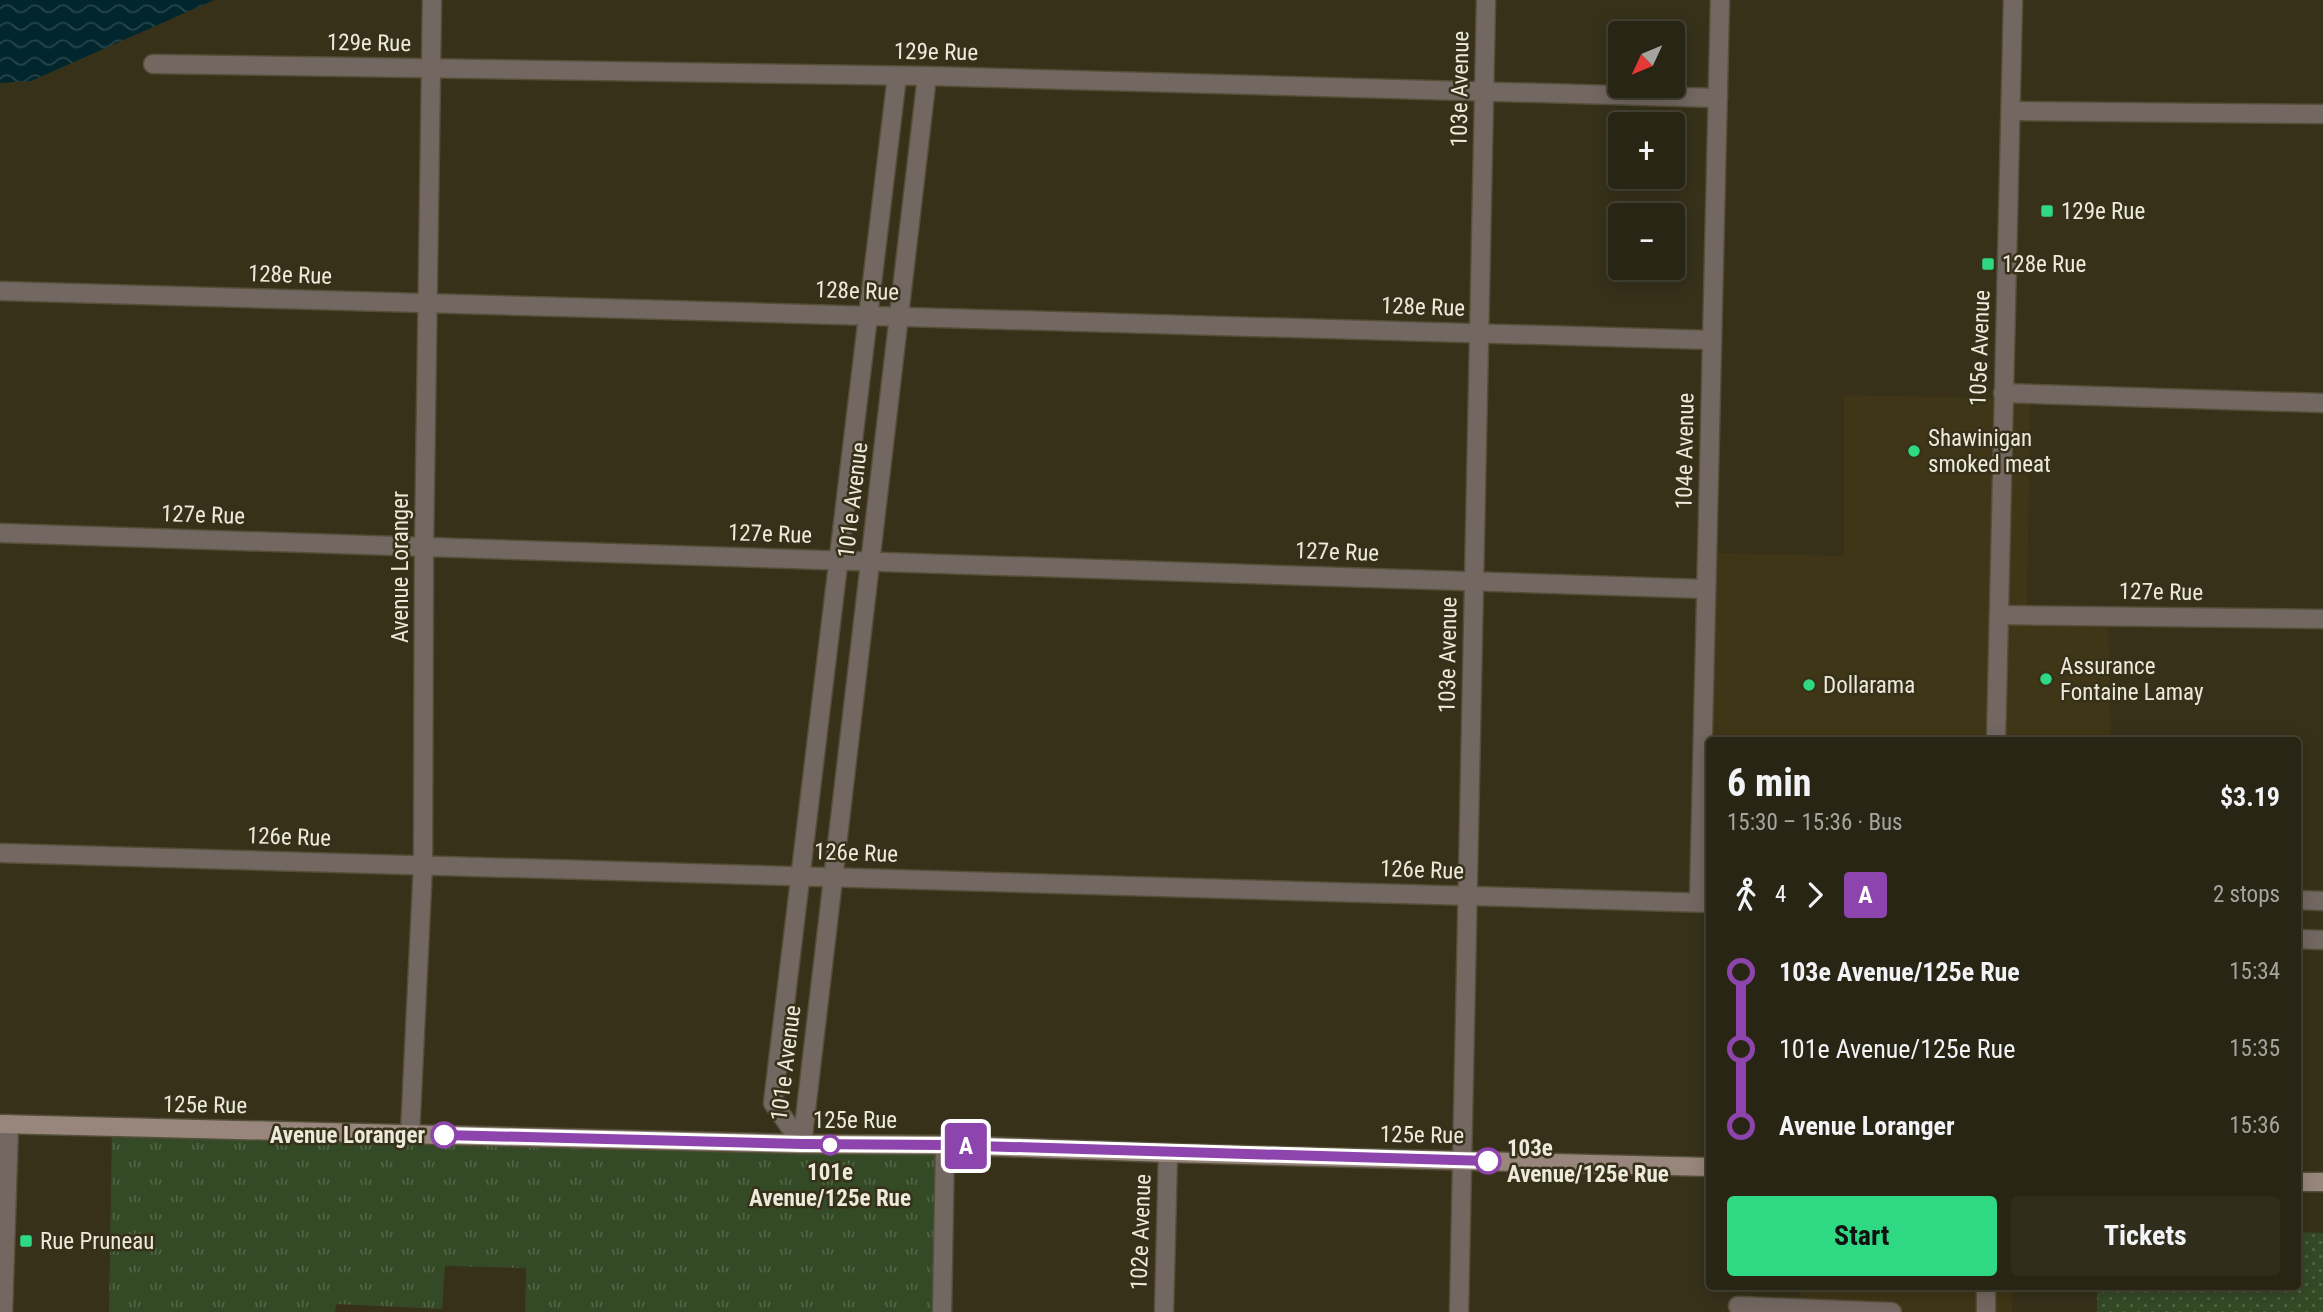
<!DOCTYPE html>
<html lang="en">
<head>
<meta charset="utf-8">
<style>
	body { margin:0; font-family:"Roboto Condensed",sans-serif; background:#312d1d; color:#f1f3f6; height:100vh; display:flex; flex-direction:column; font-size:26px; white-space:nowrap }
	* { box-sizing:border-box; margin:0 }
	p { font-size:23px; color:#a5a5a0 }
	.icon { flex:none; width:38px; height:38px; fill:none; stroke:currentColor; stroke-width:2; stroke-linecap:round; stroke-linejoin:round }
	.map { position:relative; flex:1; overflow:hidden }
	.sheet { position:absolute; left:1706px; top:737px; width:595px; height:553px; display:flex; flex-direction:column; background:#292514; border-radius:7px; box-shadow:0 4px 18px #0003,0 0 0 2px #454234 }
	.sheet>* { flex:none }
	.badge { padding:0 14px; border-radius:5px; font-size:24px; line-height:46px }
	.needle { width:46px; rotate:226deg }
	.tools { position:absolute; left:1608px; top:21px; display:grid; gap:14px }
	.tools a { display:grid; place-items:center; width:77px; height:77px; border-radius:7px; background:#292514; box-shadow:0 4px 18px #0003,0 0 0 2px #454234; font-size:35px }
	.map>.badge { position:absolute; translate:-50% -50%; box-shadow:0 0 0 4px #fff }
	.legs { display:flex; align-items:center; gap:10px; height:77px; padding:0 21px; font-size:23px }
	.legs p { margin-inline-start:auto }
	.summary { display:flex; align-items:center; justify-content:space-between; height:119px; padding:0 21px }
	h1 { font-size:38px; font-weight:700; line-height:52px }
	.action { display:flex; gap:14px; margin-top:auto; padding:14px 21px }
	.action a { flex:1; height:80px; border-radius:7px; background:#2fd883; color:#111; font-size:28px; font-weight:700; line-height:80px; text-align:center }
	.action a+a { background:#312d1d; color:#f1f3f6 }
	ul { padding:0 21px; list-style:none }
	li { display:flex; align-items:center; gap:24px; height:77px; font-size:26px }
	li i { display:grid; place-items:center; width:10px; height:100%; margin:0 9px; background:currentColor }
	li i::after { content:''; width:18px; height:18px; margin:-9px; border:5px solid; border-radius:50%; background:#292514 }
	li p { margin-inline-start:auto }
	li:first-child i { background:linear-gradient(#0000 50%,currentColor 0) }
	li:last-child i { background:linear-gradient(currentColor 50%,#0000 0) }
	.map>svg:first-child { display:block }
</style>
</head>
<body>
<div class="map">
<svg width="2323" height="1312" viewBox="0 0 2323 1312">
	<defs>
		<pattern id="grass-tufts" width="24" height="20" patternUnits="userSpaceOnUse" patternTransform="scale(1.75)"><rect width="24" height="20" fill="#344a26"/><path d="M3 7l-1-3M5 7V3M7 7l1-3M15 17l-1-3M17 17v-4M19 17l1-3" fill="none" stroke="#526445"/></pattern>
		<pattern id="garden-dots" width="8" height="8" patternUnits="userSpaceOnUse" patternTransform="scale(1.75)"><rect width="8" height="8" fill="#344a26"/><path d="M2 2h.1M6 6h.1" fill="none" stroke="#526445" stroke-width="1.8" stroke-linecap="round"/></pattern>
		<pattern id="water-waves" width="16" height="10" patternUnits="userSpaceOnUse" patternTransform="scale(1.75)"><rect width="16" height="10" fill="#01262d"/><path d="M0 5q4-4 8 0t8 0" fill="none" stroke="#26464b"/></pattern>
	</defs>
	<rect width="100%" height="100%" fill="#37311a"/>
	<g fill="#3f3617">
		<polygon points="1844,395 1986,398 2030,403 2027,615 2108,616 2111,737 1997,736 1996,740 1710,740 1707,553 1844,556"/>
		<polygon points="1801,1286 2013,1286 2012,1312 1858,1312 1800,1308"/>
	</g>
	<polygon fill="url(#grass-tufts)" points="112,1127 945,1145 942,1312 525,1312 526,1268 445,1266 442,1309 336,1304 335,1312 109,1312"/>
	<polygon fill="url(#garden-dots)" points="2298,1232 2323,1233 2323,1312 2097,1312 2097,1286 2298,1286"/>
	<polygon fill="url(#water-waves)" points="0,0 214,0 31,81 0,83"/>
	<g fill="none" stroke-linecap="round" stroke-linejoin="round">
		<defs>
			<g id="minor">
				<polyline points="153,64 927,76 1718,98"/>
				<polyline points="2012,111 2323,114"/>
				<polyline points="0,291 1712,340"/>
				<polyline points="2003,393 2323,403"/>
				<polyline points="0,533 1706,589"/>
				<polyline points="1999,615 2323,619"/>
				<polyline points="0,853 1710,903"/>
				<polyline points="2298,900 2323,901"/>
				<polyline points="1699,902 1720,0"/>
				<polyline points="2298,939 2323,940"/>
				<polyline points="410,1134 423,865 424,547 432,0"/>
				<polyline points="802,1144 773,1103 897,76"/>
				<polyline points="802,1144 927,76"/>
				<polyline points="1738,1306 1892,1312"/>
				<polyline points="942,1312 945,1145"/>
				<polyline points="1164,1312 1168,1153"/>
				<polyline points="1459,1312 1486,0"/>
			</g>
			<g id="tertiary">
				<polyline points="1996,740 2013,0"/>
				<polyline points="3,1312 9,1124"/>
				<polyline points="1986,1312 1986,1286"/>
			</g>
			<g id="secondary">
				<polyline points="0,1124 802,1144 945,1145 1168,1153 1710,1167"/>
				<polyline points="2298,1182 2323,1182"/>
			</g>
		</defs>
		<use href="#minor" stroke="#544f39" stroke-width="21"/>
		<use href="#tertiary" stroke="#544f39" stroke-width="21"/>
		<use href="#secondary" stroke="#544f39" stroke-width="21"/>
		<use href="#minor" stroke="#736861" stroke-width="18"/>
		<use href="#tertiary" stroke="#736861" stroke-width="18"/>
		<use href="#secondary" stroke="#98867c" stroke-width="18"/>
	</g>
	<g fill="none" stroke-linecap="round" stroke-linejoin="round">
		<defs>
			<polyline id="line-1" points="444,1135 802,1144 945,1145 1488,1161"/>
		</defs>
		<use href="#line-1" stroke="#fff" stroke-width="16"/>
		<use href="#line-1" stroke="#8e44ad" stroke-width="10"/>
	</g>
	<g fill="#2fd883" stroke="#37311a" stroke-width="2.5">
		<rect x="2040" y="204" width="14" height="14" rx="3.5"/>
		<rect x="1981" y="257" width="14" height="14" rx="3.5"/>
		<circle cx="1914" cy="451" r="7"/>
		<circle cx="2046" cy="679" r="7"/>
		<circle cx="1809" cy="685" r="7"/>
		<rect x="19" y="1234" width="14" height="14" rx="3.5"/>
	</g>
	<g fill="#fff" stroke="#8e44ad" stroke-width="3.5">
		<circle cx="444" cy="1135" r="12"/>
		<circle cx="830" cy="1145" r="9"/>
		<circle cx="1488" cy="1161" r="12"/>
	</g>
	<g text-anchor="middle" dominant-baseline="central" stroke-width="5" stroke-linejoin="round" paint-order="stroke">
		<g font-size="23" fill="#edeadb" stroke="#37311a">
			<text transform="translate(369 43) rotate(1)">129e Rue</text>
			<text transform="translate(936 52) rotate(1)">129e Rue</text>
			<text transform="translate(1460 89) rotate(-89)">103e Avenue</text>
			<text transform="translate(290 275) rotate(2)">128e Rue</text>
			<text transform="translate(857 291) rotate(2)">128e Rue</text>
			<text transform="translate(1423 307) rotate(2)">128e Rue</text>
			<text transform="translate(1980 348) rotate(-88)">105e Avenue</text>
			<text transform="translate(1685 451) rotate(-89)">104e Avenue</text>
			<text transform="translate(853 500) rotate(-83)">101e Avenue</text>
			<text transform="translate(203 515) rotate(2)">127e Rue</text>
			<text transform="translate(770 534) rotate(2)">127e Rue</text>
			<text transform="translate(1337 552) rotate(2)">127e Rue</text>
			<text transform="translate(400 567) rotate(-90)">Avenue Loranger</text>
			<text transform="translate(2161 592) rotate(1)">127e Rue</text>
			<text transform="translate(1448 655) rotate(-89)">103e Avenue</text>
			<text transform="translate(289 837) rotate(2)">126e Rue</text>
			<text transform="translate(856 853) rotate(2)">126e Rue</text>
			<text transform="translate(1422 870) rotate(2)">126e Rue</text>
			<text transform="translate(786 1063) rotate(-83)">101e Avenue</text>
			<text transform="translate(205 1105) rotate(1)">125e Rue</text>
			<text x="855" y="1120">125e Rue</text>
			<text transform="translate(1422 1135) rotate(1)">125e Rue</text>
			<text transform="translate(1141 1232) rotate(-88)">102e Avenue</text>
		</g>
		<g font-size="23" fill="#edeadb" stroke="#37311a" text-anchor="start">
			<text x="2061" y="211">129e Rue</text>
			<text x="2002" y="264">128e Rue</text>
			<text x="1928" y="438">Shawinigan<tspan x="1928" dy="26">smoked meat</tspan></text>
			<text x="2060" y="666">Assurance<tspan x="2060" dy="26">Fontaine Lamay</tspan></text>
			<text x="1823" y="685">Dollarama</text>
			<text x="40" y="1241">Rue Pruneau</text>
		</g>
		<g font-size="23" font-weight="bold" fill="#edeadb" stroke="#37311a" text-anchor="end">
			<text x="425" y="1135">Avenue Loranger</text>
			<text x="1507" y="1148" text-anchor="start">103e<tspan x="1507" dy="26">Avenue/125e Rue</tspan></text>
			<text x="830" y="1172" text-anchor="middle">101e<tspan x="830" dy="26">Avenue/125e Rue</tspan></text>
		</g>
	</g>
</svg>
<div class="tools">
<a><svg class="needle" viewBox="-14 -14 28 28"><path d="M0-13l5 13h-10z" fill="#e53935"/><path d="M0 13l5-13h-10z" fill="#a5a5a0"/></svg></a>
<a>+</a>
<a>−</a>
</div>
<b class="badge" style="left:966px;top:1146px;background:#8e44ad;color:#fff">A</b>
<section class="sheet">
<div class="summary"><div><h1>6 min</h1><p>15:30 – 15:36 · Bus</p></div><b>$3.19</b></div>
<div class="legs"><svg class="icon" aria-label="walk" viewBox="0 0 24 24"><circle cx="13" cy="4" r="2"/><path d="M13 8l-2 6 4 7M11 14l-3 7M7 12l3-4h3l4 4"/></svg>4<svg class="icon" aria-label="forward" viewBox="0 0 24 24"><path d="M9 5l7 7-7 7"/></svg><b class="badge" style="background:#8e44ad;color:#fff">A</b><p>2 stops</p></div>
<ul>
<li><i style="color:#8e44ad"></i><b>103e Avenue/125e Rue</b><p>15:34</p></li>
<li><i style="color:#8e44ad"></i><span>101e Avenue/125e Rue</span><p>15:35</p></li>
<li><i style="color:#8e44ad"></i><b>Avenue Loranger</b><p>15:36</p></li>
</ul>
<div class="action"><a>Start</a><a>Tickets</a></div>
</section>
</div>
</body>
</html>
